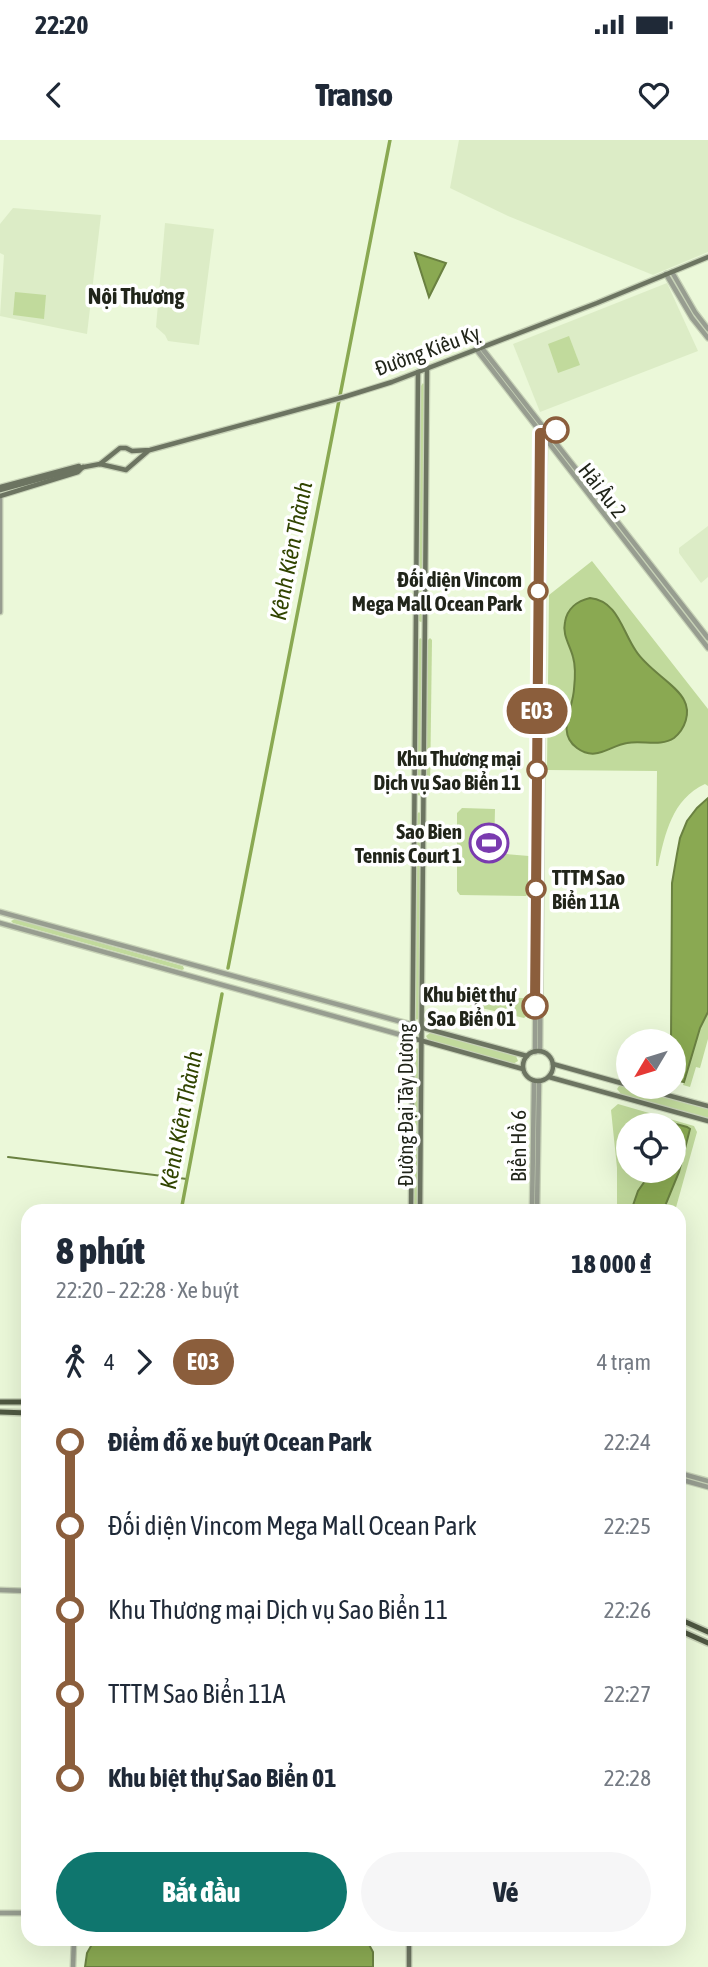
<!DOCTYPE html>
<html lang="vi">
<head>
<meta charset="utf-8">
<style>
	body { margin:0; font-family:"Asap Condensed",sans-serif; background:#f6f6f7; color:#1f2937; height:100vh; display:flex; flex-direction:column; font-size:26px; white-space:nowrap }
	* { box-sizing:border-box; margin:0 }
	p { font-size:23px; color:#747a83 }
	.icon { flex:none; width:38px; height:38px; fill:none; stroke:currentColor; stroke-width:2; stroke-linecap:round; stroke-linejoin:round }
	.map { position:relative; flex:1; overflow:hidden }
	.details { position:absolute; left:21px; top:1064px; width:665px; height:742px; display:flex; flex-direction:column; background:#fff; border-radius:21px; box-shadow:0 7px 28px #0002 }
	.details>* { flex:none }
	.badge { padding:0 14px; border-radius:23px; font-size:24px; line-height:46px }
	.needle { width:46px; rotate:232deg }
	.fabs { position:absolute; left:616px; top:889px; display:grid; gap:14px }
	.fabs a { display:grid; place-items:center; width:70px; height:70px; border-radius:50%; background:#fff; box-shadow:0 7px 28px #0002; font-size:35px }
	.map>.badge { position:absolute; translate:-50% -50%; box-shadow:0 0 0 4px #fff }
	.legs { display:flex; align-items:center; gap:10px; height:77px; padding:0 35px; font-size:23px }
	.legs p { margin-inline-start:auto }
	.overview { display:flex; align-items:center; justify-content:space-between; height:119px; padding:0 35px }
	h1 { font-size:38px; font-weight:800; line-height:52px }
	.button { display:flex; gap:14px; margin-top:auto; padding:14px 35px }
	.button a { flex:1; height:80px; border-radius:42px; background:#0f766e; color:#fff; font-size:28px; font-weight:800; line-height:80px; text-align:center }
	.button a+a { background:#f6f6f7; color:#1f2937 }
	ul { padding:0 35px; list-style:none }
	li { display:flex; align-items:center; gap:24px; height:84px; font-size:26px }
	li i { display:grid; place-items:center; width:10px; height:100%; margin:0 9px; background:currentColor }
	li i::after { content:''; width:18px; height:18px; margin:-9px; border:5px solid; border-radius:50%; background:#fff }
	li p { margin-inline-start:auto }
	li:first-child i { background:linear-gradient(#0000 50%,currentColor 0) }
	li:last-child i { background:linear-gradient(currentColor 50%,#0000 0) }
	.status { display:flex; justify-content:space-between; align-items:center; height:49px; padding:0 35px; background:#fff; direction:ltr }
	.status svg { height:19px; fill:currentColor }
	header { display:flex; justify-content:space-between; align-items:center; height:91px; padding:0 35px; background:#fff; font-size:32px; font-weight:800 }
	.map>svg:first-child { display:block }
</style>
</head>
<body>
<div class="status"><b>22:20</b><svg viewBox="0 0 49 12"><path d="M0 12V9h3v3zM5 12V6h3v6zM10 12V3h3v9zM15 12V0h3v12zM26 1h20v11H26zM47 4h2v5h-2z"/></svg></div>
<header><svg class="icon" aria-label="back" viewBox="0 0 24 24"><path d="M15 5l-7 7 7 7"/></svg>Transo<svg class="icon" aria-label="heart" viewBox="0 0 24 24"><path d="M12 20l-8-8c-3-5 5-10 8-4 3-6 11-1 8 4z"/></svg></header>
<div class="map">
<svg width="708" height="1827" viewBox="0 0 708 1827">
	<rect width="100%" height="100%" fill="#ebf8d9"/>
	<g fill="#dcecc6">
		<polygon points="459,0 708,0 708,112 653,135 508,76 450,48"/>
		<polygon points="13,68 101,75 87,194 0,176 4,115 0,113 0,84"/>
		<polygon points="165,83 214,89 199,205 168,201 165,195 156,187"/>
		<polygon points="667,143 698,211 540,272 513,204"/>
		<polygon points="708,386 708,437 701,443 679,413 679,408"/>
	</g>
	<g fill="#c1da9c">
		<polygon points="15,152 46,155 44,179 13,175"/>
		<polygon points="569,196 580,225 558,233 548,204"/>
		<polygon points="423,243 425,246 423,481 421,482 419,481 421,246"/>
		<path d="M 592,421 L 708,569 L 708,646 L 705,644 C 672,659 665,694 658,726 L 656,726 L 657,631 L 547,630 L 549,455 Z"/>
		<polygon points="420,498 423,500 421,653 419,656 417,653 419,500"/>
		<polygon points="430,498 432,500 430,652 428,655 426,652 428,500"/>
		<polygon points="462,668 495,669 494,713 529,716 530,751 526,756 460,755 457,751 457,673"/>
		<polygon points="419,672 421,674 419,878 417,880 415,878 417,674"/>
		<polygon points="15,779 183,826 184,829 182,830 13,783 11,781"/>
		<polygon points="456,857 523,858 529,862 529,874 524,878 456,862 454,859"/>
		<polygon points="708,872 708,899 700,928 696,927 690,947 683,945 700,888"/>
		<polygon points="431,892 516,916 518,921 513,924 429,901 426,896"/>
		<polygon points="417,908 419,910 418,1071 414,1071 415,910"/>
		<polygon points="619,946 622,946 708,969 708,978 621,954 617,949"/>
		<polygon points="618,964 694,986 697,992 675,1071 663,1071 679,1032 690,989 687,987 666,980 664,985 628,985 628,1031 652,1031 638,1051 631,1071 617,1071 617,1028 611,970"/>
	</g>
	<g fill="#8aa952" stroke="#6a8141" stroke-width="2">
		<polygon points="415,113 446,123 429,157"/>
		<path d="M 590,458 C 618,461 622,491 636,511 C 648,530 676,544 684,560 C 691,573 685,589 674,598 C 661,607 642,600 627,603 C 609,606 596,622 577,608 C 556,593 573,569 574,549 C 575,540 576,527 573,517 C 570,505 562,495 565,482 C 567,469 577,461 590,458 Z"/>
		<polygon points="708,658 708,872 700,888 684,942 674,940 674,901 671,901 672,743 677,714 680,698 687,681 697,668"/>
		<polygon points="665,981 687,987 690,989 679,1032 663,1071 631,1071 638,1051 652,1031 674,1031 674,985 664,985"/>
		<path d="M 95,1799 L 237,1799 C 259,1804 271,1800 293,1799 C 317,1798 341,1799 366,1799 L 373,1812 L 373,1827 L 85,1827 L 87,1813 Z"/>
	</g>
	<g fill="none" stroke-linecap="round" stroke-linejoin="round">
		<polyline stroke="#6a8141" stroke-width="2" points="8,1017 187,1039"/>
		<g stroke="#8aa952" stroke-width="3.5">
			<polyline points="228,828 390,0"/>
			<polyline points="181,1071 222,854"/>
		</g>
		<defs>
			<g id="tertiary">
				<polyline points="672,132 695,172 708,189"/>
				<polyline points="666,134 692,178 708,198"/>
				<polyline points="481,207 708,498"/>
				<polyline points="476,209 708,508"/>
				<polyline points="0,472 0,356"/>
				<polyline points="0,772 413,885"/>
				<polyline points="0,783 412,898"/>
				<polyline points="540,911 544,352 545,300 547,293"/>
				<polyline points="535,912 540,293"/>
				<polyline points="532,1071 534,941"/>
				<polyline points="537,1071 539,941"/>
				<polyline points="679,1333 708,1341"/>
				<polyline points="679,1339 708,1347"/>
				<polyline points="0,1450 28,1451"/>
				<polyline points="0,1773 28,1773"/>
				<polyline points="73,1827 74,1799"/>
			</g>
			<g id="secondary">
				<polyline points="100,324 120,308 126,308 132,311 150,310 344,257 392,242 597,163 708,117"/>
				<polyline points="0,347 79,326"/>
				<polyline points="0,350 84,327 100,324 126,330 148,311"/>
				<polyline points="0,356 78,332 83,327"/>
				<polyline points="420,887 527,916"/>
				<polyline points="412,898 523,929"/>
				<circle cx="538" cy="926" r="15"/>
				<polyline points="553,924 628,945"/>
				<polyline points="549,937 708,981"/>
				<polyline points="637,947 708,966"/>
				<polyline points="411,1071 418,232"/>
				<polyline points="420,1071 427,229"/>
				<polyline points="409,1827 409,1799"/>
			</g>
			<g id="primary">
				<polyline points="0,1262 28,1262"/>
				<polyline points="0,1272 28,1273"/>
				<polyline points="679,1479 708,1492"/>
				<polyline points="679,1490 708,1503"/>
			</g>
		</defs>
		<use href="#tertiary" stroke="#c7d2b7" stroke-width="7"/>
		<use href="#secondary" stroke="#c7d2b7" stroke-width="7"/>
		<use href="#primary" stroke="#c7d2b7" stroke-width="8"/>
		<use href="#tertiary" stroke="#979d90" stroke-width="4.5"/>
		<use href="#secondary" stroke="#6c7461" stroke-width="4.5"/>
		<use href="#primary" stroke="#4e5741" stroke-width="5"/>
	</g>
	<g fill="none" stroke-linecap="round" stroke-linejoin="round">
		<defs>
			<polyline id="line-1" points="535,866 540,293 547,293 556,290"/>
		</defs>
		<use href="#line-1" stroke="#fff" stroke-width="16"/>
		<use href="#line-1" stroke="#8b5e3c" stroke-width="10"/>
	</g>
	<defs>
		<symbol id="stadium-ring" viewBox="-11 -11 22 22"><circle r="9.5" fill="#fff" stroke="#7a3baf" stroke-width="1.5"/><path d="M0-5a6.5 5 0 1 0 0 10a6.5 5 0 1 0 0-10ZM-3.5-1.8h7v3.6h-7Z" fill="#7a3baf"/></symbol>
	</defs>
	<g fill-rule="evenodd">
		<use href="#stadium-ring" x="467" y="681" width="44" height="44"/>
	</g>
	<g fill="#fff" stroke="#8b5e3c" stroke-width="3.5">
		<circle cx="556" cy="290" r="12"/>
		<circle cx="538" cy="451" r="9"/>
		<circle cx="537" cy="630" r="9"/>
		<circle cx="536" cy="749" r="9"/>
		<circle cx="535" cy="866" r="12"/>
	</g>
	<g text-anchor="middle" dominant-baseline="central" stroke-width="7" stroke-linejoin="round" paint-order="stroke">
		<g font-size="21" fill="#21251a" stroke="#fff">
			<text transform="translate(427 210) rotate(-20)">Đường Kiêu Kỵ</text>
			<text transform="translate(603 350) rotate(52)">Hải Âu 2</text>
			<text transform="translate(405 965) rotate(-90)">Đường Đại Tây Dương</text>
			<text transform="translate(518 1006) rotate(-90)">Biển Hồ 6</text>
		</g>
		<g font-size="21" font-weight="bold" fill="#21251a" stroke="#fff" text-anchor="end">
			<text x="522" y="439">Đối diện Vincom<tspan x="522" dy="24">Mega Mall Ocean Park</tspan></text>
			<text x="521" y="618">Khu Thương mại<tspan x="521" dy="24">Dịch vụ Sao Biển 11</tspan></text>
			<text x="552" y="737" text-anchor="start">TTTM Sao<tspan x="552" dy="24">Biển 11A</tspan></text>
			<text x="516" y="854">Khu biệt thự<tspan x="516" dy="24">Sao Biển 01</tspan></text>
		</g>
		<g font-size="21" font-weight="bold" fill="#21251a" stroke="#fff" text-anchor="end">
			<text x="462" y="691">Sao Bien<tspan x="462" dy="24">Tennis Court 1</tspan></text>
		</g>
		<g font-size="23" font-weight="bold" fill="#21251a" stroke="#fff">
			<text x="136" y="156">Nội Thương</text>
		</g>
		<g font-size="23" font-style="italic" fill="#314400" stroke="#fff">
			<text transform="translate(291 411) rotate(-79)">Kênh Kiên Thành</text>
			<text transform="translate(181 980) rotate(-79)">Kênh Kiên Thành</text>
		</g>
	</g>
</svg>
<div class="fabs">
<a><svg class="needle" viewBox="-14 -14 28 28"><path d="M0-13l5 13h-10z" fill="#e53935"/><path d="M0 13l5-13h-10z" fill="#747a83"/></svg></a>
<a><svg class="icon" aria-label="locate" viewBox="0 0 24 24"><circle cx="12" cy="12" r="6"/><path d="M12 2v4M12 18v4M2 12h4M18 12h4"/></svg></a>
</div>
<b class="badge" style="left:537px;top:571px;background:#8b5e3c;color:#fff">E03</b>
<section class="details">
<div class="overview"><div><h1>8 phút</h1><p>22:20 – 22:28 · Xe buýt</p></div><b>18 000 ₫</b></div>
<div class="legs"><svg class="icon" aria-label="walk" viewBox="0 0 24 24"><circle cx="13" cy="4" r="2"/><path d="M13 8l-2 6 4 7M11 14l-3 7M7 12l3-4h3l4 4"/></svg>4<svg class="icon" aria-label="forward" viewBox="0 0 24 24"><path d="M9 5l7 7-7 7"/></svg><b class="badge" style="background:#8b5e3c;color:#fff">E03</b><p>4 trạm</p></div>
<ul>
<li><i style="color:#8b5e3c"></i><b>Điểm đỗ xe buýt Ocean Park</b><p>22:24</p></li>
<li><i style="color:#8b5e3c"></i><span>Đối diện Vincom Mega Mall Ocean Park</span><p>22:25</p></li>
<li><i style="color:#8b5e3c"></i><span>Khu Thương mại Dịch vụ Sao Biển 11</span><p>22:26</p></li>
<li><i style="color:#8b5e3c"></i><span>TTTM Sao Biển 11A</span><p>22:27</p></li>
<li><i style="color:#8b5e3c"></i><b>Khu biệt thự Sao Biển 01</b><p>22:28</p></li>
</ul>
<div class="button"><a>Bắt đầu</a><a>Vé</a></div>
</section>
</div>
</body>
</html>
